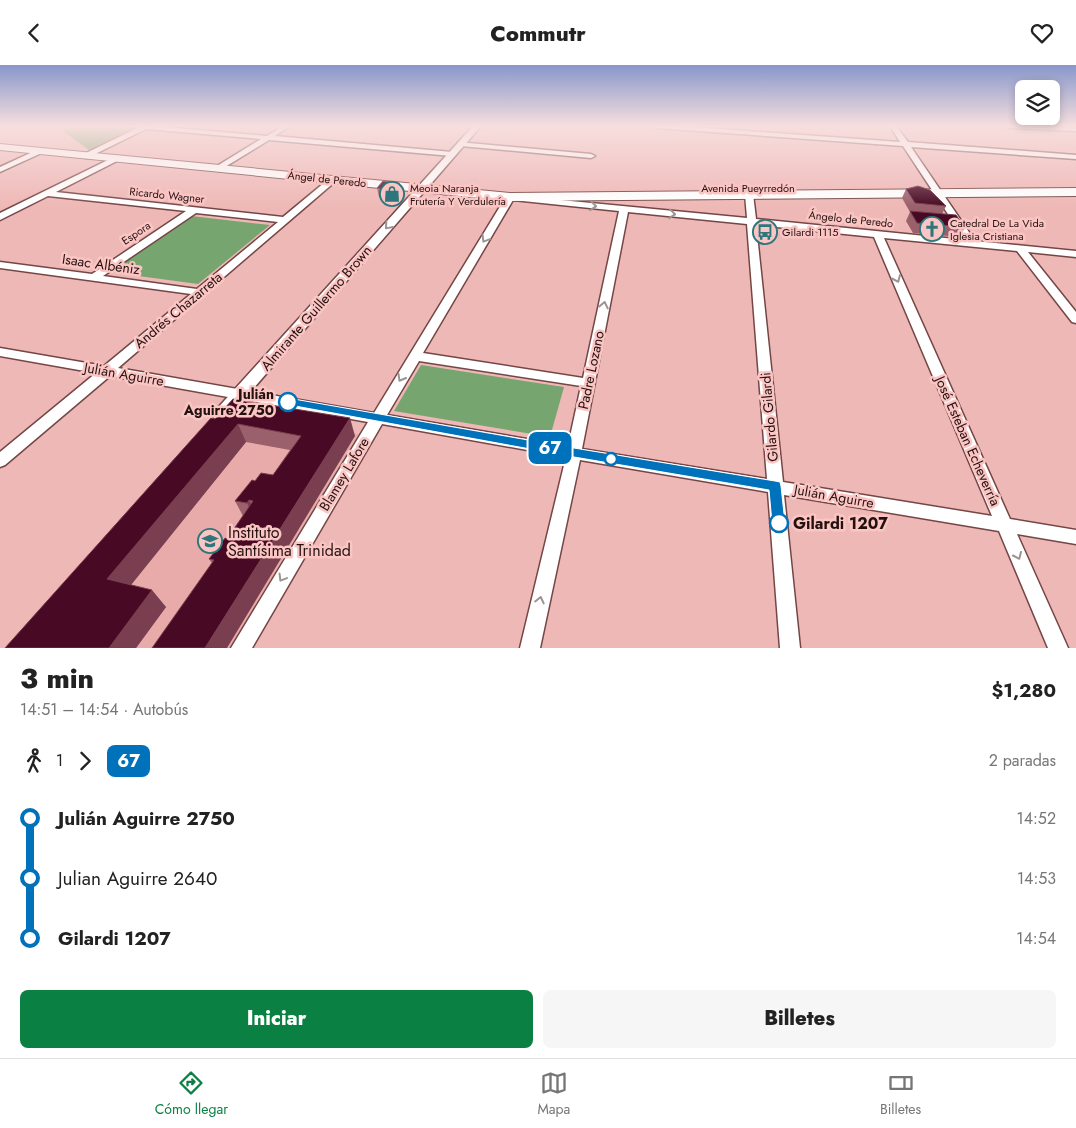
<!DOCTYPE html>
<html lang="es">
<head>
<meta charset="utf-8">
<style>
	body { margin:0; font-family:Jost,sans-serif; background:#f6f6f6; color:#222; height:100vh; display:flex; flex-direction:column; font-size:19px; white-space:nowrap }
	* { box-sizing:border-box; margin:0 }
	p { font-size:16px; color:#767676 }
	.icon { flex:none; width:28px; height:28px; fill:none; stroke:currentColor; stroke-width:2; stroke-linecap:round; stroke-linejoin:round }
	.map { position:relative; height:583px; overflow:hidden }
	.drawer { display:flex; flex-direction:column; background:#fff; flex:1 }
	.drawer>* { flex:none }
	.badge { padding:0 10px; border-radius:8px; font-size:18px; line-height:32px }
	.fabs { position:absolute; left:1015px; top:15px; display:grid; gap:10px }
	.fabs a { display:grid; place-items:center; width:45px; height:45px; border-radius:8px; background:#fff; box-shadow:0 2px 8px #0003; font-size:25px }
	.map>.badge { position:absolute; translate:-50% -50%; box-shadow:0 0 0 2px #fff }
	.legs { display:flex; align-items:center; gap:8px; height:55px; padding:0 20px; font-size:16px }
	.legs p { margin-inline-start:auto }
	.overview { display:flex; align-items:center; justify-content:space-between; height:85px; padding:0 20px }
	h1 { font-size:28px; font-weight:800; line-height:38px }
	.cta { display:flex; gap:10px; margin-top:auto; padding:10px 20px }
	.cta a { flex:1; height:58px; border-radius:8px; background:#0b8043; color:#fff; font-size:20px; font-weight:800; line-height:58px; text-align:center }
	.cta a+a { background:#f6f6f6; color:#222 }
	ul { padding:0 20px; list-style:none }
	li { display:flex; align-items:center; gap:18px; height:60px; font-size:19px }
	li i { display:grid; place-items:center; width:8px; height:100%; margin:0 6px; background:currentColor }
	li i::after { content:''; width:12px; height:12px; margin:-6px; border:4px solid; border-radius:50%; background:#fff }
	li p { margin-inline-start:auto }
	li:first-child i { background:linear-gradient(#0000 50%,currentColor 0) }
	li:last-child i { background:linear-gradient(currentColor 50%,#0000 0) }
	header { display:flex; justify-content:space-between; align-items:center; height:65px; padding:0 20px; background:#fff; font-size:22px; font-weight:800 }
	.dock { display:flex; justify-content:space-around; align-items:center; height:70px; border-top:1px solid #e0e0e0; background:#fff; font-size:14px; color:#767676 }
	.dock a { display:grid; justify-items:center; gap:2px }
	.dock .active { color:#0b8043 }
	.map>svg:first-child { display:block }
</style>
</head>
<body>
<header><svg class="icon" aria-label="back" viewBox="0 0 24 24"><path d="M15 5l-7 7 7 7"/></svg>Commutr<svg class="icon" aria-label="heart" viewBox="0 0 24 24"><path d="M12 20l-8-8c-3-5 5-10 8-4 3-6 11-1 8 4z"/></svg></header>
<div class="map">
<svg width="1076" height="583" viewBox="0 0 1076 583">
	<rect width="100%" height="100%" fill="#eeb8b6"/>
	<polygon fill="#e8aba9" points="235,348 359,369 230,583 33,583"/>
	<g fill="#76a56f">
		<polygon points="74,61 134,63 89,85 63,66"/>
		<polygon points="191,151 270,160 198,219 109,207"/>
		<polygon points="421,300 564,322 550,372 394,346"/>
	</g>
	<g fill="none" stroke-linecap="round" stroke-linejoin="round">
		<defs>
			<g id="minor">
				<polygon points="131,61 153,61 267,71 283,61 290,61 275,71 452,87 456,89 452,91 269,75 220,105 216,103 217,101 261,74 146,64 87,93 80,91 137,63"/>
				<path d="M 653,61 L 679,61 L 900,77 L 890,61 L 896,61 L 908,77 L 1076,90 L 1076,94 L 911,82 L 975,176 L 1076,186 L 1076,192 L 1028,187 L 1076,247 L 1076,258 L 1072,257 L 1017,186 L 884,173 L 1010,454 L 1076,465 L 1076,479 L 1017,469 L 1068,583 L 1048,583 L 999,466 L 784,430 L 800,583 L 780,583 L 768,427 L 580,395 L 540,583 L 520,583 L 566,392 L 382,359 L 252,583 L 231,583 L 368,357 L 110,311 L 5,400 L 0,402 L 0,387 L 96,308 L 0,291 L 0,283 L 104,301 L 191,229 L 0,203 L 0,197 L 92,209 L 186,146 L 48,131 L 0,155 L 0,148 L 114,92 L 118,94 L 117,96 L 56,127 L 283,152 L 330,113 L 337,115 L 118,303 L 374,348 L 507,130 L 747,153 L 745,129 L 740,123 L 744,121 L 753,129 L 756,154 L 965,175 L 903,81 L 656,63 ZM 513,135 L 619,146 L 583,313 L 423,288 ZM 628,147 L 747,159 L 767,414 L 582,384 ZM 196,148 L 278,157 L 197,224 L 103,211 ZM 756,160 L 874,172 L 992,451 L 783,417 ZM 419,296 L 581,321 L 568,381 L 387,350 Z"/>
				<polygon points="1006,61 1076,62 1076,66 1009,63"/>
				<polygon points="458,77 591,89 595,91 591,93 461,81 458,81"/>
				<polygon points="39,84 46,86 0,107 0,102"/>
			</g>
			<polygon id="tertiary" points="473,61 481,61 227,354 221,356 215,354 213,350 215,346"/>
			<polygon id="secondary" points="0,79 510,128 1076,123 1076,131 510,136 0,85"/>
		</defs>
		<use href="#minor" stroke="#744645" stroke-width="3"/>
		<use href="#tertiary" stroke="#744645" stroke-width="3"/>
		<use href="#secondary" stroke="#744645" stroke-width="2"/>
		<use href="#minor" fill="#fff" fill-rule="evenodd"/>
		<use href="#tertiary" fill="#fff" fill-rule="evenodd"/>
		<use href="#secondary" fill="#fff" fill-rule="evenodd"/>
	</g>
	<g fill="#9a606c">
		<polygon points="399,118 403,131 399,135 379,132 377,123"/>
		<polygon points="906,124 946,141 942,149 965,162 960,172 913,168 906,156 910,147 902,133"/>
		<polygon points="211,353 355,371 212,498 209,494 227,474 243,451 235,436 255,416 273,410 290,385 246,377 131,520 166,542 136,583 5,583"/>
	</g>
	<g fill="#793e4f">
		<polygon points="401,122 403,131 399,135 398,125"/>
		<polygon points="350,353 355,371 227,583 205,583"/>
		<polygon points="238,359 246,377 122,531 107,514"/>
		<polygon points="249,435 258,452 256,456 247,438"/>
		<polygon points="152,525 166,542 136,583 109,583"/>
	</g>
	<g fill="#470923" stroke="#793e4f">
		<polygon points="383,116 399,118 401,122 398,125 377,123"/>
		<polygon points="918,121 930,125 946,141 915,138 906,124"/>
		<polygon points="910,146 956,150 965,162 917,158"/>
		<polygon points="233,334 350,353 205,583 152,583 214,495 209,494 225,473 227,474 253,436 249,435 247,438 235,436 252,415 255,416 261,408 273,410 301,371 238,359 107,514 152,525 109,583 5,583 211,353 215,354"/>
	</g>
	<defs><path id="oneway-chevron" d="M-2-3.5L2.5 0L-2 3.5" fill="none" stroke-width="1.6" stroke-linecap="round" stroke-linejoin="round" transform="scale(1.25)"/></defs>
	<g stroke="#9c9493">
		<use href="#oneway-chevron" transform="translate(593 141) rotate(6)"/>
		<use href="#oneway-chevron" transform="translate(672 149) rotate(6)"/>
		<use href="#oneway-chevron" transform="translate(388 161) rotate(131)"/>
		<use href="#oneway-chevron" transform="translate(485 174) rotate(121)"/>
		<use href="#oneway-chevron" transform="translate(897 214) rotate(66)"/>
		<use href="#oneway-chevron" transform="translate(604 240) rotate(-78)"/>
		<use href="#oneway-chevron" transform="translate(401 313) rotate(120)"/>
		<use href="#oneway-chevron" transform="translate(1018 491) rotate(66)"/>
		<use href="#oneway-chevron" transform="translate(282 513) rotate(121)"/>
		<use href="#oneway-chevron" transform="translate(540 535) rotate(-77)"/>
	</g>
	<linearGradient id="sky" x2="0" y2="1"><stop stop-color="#8897cb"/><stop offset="0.43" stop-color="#f7dfde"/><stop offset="1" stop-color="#f7dfde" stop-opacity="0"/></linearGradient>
	<rect width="1076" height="142" fill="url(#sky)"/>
	<polygon fill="#0072bc" stroke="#fff" points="288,333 574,383 775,416 780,417 781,421 785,458 783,462 779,463 774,462 772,458 769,425 574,392 284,339 283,337 284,334"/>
	<defs>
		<symbol id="shop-ring" viewBox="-11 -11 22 22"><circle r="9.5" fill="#fbc5c3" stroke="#2d767b" stroke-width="1.5"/><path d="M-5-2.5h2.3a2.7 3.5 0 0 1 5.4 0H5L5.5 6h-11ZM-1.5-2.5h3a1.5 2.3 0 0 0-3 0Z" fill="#2d767b"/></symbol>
		<symbol id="church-ring" viewBox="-11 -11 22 22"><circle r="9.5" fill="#fbc5c3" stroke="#2d767b" stroke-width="1.5"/><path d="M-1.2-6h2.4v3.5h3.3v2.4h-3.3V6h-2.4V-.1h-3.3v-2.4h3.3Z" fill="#2d767b"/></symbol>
		<symbol id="bus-ring" viewBox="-11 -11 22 22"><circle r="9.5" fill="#fbc5c3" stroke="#2d767b" stroke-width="1.5"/><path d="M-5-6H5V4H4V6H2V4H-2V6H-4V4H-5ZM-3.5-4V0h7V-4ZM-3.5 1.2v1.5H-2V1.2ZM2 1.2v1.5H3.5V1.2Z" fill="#2d767b"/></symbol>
		<symbol id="school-ring" viewBox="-11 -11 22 22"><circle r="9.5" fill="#fbc5c3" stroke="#2d767b" stroke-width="1.5"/><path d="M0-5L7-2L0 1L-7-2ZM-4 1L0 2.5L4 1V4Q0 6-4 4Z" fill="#2d767b"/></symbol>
	</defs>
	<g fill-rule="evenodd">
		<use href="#shop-ring" x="378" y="115" width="28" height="28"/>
		<use href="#church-ring" x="918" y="150" width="28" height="28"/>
		<use href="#bus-ring" x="751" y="153" width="28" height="28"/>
		<use href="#school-ring" x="196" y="462" width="28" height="28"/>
	</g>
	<g fill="#fff" stroke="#0072bc" stroke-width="2.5">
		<circle cx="288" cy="337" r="9"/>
		<circle cx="611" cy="394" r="6"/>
		<circle cx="779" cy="458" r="9"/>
	</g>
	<g text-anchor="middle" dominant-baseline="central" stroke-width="5" stroke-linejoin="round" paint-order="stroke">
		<g font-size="11" fill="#231110" stroke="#fbc5c3">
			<text transform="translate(327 114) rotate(6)">Ángel de Peredo</text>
			<text x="748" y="123">Avenida Pueyrredón</text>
			<text transform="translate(167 130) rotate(6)">Ricardo Wagner</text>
			<text transform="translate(851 154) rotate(6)">Ángelo de Peredo</text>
			<text transform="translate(136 168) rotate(-34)">Espora</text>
		</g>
		<g font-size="11" fill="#231110" stroke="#fbc5c3" text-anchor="start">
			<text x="410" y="123">Meoia Naranja<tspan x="410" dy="13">Frutería Y Verdulería</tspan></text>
			<text x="950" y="158">Catedral De La Vida<tspan x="950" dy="13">Iglesia Cristiana</tspan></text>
			<text x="782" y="167">Gilardi 1115</text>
		</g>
		<g font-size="14" fill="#231110" stroke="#fbc5c3">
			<text transform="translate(101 199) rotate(8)">Isaac Albéniz</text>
			<text transform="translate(316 243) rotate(-49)">Almirante Guillermo Brown</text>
			<text transform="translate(178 245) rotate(-40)">Andrés Chazarreta</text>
			<text transform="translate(591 305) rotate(-78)">Padre Lozano</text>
			<text transform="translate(124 309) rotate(10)">Julián Aguirre</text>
			<text transform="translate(769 352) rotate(-95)">Gilardo Gilardi</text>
			<text transform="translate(968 376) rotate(66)">José Esteban Echeverría</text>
			<text transform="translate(344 409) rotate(-59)">Blamey Lafore</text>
			<text transform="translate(834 431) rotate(10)">Julián Aguirre</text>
		</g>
		<g font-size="14" font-weight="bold" fill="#231110" stroke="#fbc5c3" text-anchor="end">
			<text x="274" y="329">Julián<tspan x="274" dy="16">Aguirre 2750</tspan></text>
		</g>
		<g font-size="16" font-weight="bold" fill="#231110" stroke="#fbc5c3" text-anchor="start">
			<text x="793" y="458">Gilardi 1207</text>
		</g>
		<g font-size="16" fill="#231110" stroke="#fbc5c3" text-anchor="start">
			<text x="228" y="467">Instituto<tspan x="228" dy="18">Santísima Trinidad</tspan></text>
		</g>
	</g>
</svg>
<div class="fabs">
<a><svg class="icon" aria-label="layers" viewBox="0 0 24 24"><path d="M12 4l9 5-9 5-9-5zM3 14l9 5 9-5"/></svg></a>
</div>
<b class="badge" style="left:550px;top:383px;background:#0072bc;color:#fff">67</b>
</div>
<section class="drawer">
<div class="overview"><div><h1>3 min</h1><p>14:51 – 14:54 · Autobús</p></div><b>$1,280</b></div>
<div class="legs"><svg class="icon" aria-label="walk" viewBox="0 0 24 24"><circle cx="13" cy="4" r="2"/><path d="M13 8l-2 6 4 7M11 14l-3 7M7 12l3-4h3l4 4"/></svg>1<svg class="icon" aria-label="forward" viewBox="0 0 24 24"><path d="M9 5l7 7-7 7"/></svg><b class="badge" style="background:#0072bc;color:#fff">67</b><p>2 paradas</p></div>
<ul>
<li><i style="color:#0072bc"></i><b>Julián Aguirre 2750</b><p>14:52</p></li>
<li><i style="color:#0072bc"></i><span>Julian Aguirre 2640</span><p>14:53</p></li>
<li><i style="color:#0072bc"></i><b>Gilardi 1207</b><p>14:54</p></li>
</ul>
<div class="cta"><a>Iniciar</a><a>Billetes</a></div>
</section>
<nav class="dock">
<a class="active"><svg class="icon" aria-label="directions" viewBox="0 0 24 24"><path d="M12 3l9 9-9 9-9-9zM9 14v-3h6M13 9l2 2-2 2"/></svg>Cómo llegar</a>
<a><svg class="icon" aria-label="map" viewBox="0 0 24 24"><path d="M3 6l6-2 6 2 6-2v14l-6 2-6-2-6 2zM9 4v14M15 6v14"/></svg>Mapa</a>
<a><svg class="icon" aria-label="tickets" viewBox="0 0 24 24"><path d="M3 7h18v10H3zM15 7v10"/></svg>Billetes</a>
</nav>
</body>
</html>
